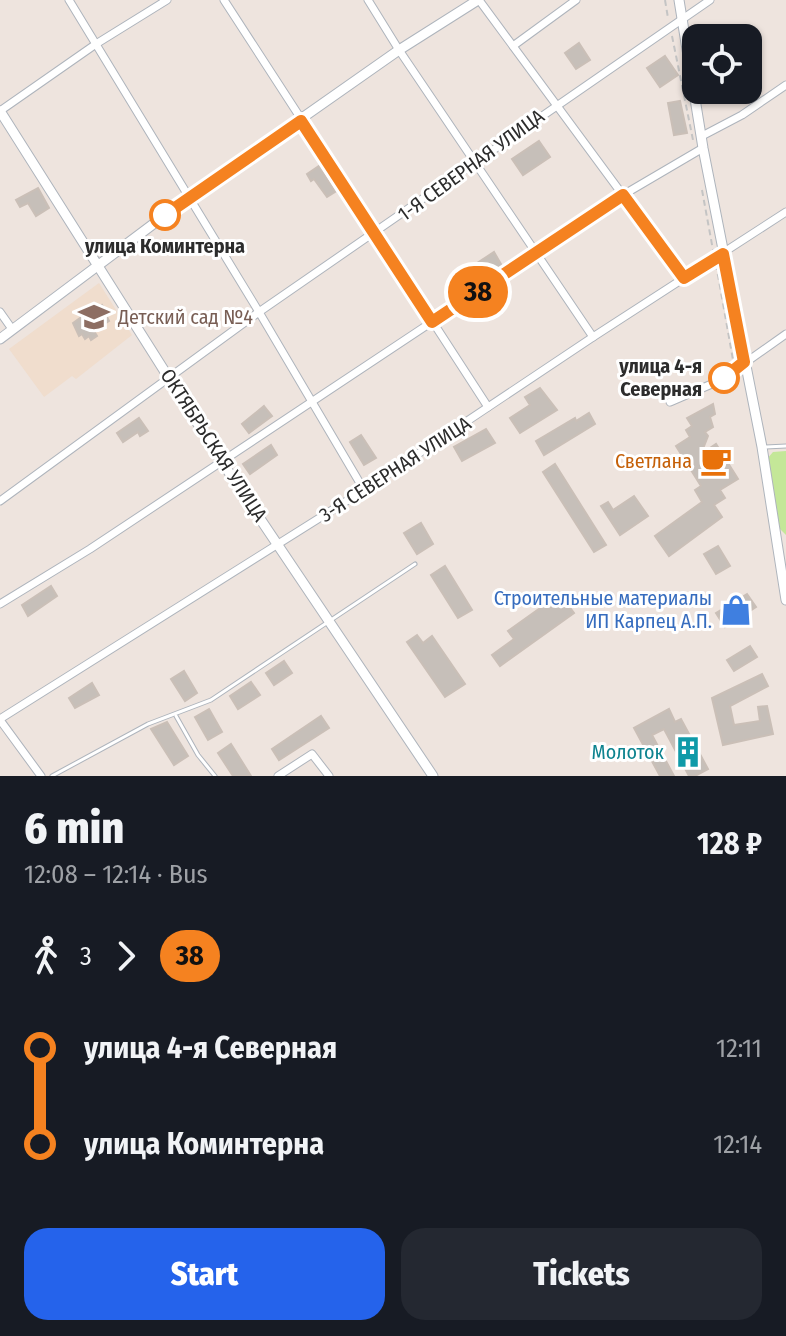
<!DOCTYPE html>
<html lang="en">
<head>
<meta charset="utf-8">
<style>
	body { margin:0; font-family:"Fira Sans Condensed",sans-serif; background:#242831; color:#f1f3f6; height:100vh; display:flex; flex-direction:column; font-size:30px; white-space:nowrap }
	* { box-sizing:border-box; margin:0 }
	p { font-size:26px; color:#9ea1a6 }
	.icon { flex:none; width:44px; height:44px; fill:none; stroke:currentColor; stroke-width:2; stroke-linecap:round; stroke-linejoin:round }
	.map { position:relative; height:776px; overflow:hidden }
	.side { display:flex; flex-direction:column; background:#171b24; flex:1 }
	.side>* { flex:none }
	.badge { padding:0 16px; border-radius:26px; font-size:28px; line-height:52px }
	.buttons { position:absolute; left:682px; top:24px; display:grid; gap:16px }
	.buttons a { display:grid; place-items:center; width:80px; height:80px; border-radius:16px; background:#171b24; box-shadow:0 2px 6px #0004; font-size:40px }
	.map>.badge { position:absolute; translate:-50% -50%; box-shadow:0 0 0 4px #fff }
	.legs { display:flex; align-items:center; gap:12px; height:88px; padding:0 24px; font-size:26px }
	.legs p { margin-inline-start:auto }
	.head { display:flex; align-items:center; justify-content:space-between; height:136px; padding:0 24px }
	h1 { font-size:44px; font-weight:800; line-height:60px }
	.cta { display:flex; gap:16px; margin-top:auto; padding:16px 24px }
	.cta a { flex:1; height:92px; border-radius:24px; background:#2563eb; color:#fff; font-size:32px; font-weight:800; line-height:92px; text-align:center }
	.cta a+a { background:#242831; color:#f1f3f6 }
	ul { padding:0 24px; list-style:none }
	li { display:flex; align-items:center; gap:28px; height:96px; font-size:30px }
	li i { display:grid; place-items:center; width:12px; height:100%; margin:0 10px; background:currentColor }
	li i::after { content:''; width:20px; height:20px; margin:-10px; border:6px solid; border-radius:50%; background:#171b24 }
	li p { margin-inline-start:auto }
	li:first-child i { background:linear-gradient(#0000 50%,currentColor 0) }
	li:last-child i { background:linear-gradient(currentColor 50%,#0000 0) }
	.map>svg:first-child { display:block }
</style>
</head>
<body>
<div class="map">
<svg width="786" height="776" viewBox="0 0 786 776">
	<rect width="100%" height="100%" fill="#eee4de"/>
	<polygon fill="#f0ddcd" points="99,283 132,335 76,379 72,376 44,397 9,349"/>
	<polygon fill="#c4e798" points="786,451 786,535 780,529 767,459 773,452"/>
	<g fill="#c6bfb9" stroke="#cabfb7" stroke-width="2">
		<polygon points="579,43 590,60 576,69 565,53"/>
		<polygon points="665,56 678,75 660,87 647,68"/>
		<polygon points="680,101 687,133 674,135 668,103"/>
		<polygon points="539,141 550,157 523,175 512,159"/>
		<polygon points="319,166 335,192 327,197 314,179 311,181 307,174"/>
		<polygon points="38,188 49,208 36,216 28,203 20,207 16,200"/>
		<polygon points="494,252 502,266 479,280 471,267"/>
		<polygon points="98,305 100,307 102,305 107,312 105,313 109,321 94,331 97,336 91,340 89,336 85,339 82,334 79,336 73,323"/>
		<polygon points="540,388 557,410 520,433 510,418 530,405 525,397"/>
		<polygon points="713,404 715,414 710,417 713,427 705,432 708,436 701,454 716,444 738,479 720,490 725,498 714,505 722,517 669,556 655,536 702,502 695,490 701,486 676,446 690,437 686,430 692,426 687,418"/>
		<polygon points="264,406 272,416 249,433 242,424"/>
		<polygon points="589,413 595,424 544,455 536,441 575,418 576,421"/>
		<polygon points="139,418 148,431 140,436 138,432 123,442 117,433"/>
		<polygon points="486,429 495,443 462,461 454,447"/>
		<polygon points="361,435 376,458 364,465 350,442"/>
		<polygon points="271,445 277,455 250,474 243,464"/>
		<polygon points="555,464 606,545 594,552 543,472"/>
		<polygon points="634,496 648,516 620,535 601,506 608,502 613,510"/>
		<polygon points="421,523 433,544 417,554 404,533"/>
		<polygon points="718,546 730,566 716,574 704,554"/>
		<polygon points="445,566 472,610 458,618 431,575"/>
		<polygon points="51,586 57,596 28,616 22,605"/>
		<polygon points="560,594 574,613 500,666 492,655 514,639 508,631"/>
		<polygon points="747,594 756,607 725,627 716,613"/>
		<polygon points="417,635 423,643 432,636 465,684 445,697 407,642"/>
		<polygon points="750,646 757,657 734,671 727,660"/>
		<polygon points="284,661 292,673 274,685 266,673"/>
		<polygon points="184,671 197,693 185,701 171,679"/>
		<polygon points="762,674 768,686 730,706 734,725 760,721 758,707 767,706 773,734 723,745 712,698"/>
		<polygon points="251,682 260,695 238,709 230,696"/>
		<polygon points="92,683 99,695 75,708 69,698"/>
		<polygon points="209,709 222,732 208,740 195,717"/>
		<polygon points="669,709 675,722 681,719 708,769 695,776 689,776 664,729 652,735 674,776 660,776 634,728"/>
		<polygon points="321,716 329,728 279,760 272,749"/>
		<polygon points="167,722 188,756 174,765 151,729"/>
		<polygon points="231,744 251,776 233,776 218,753"/>
	</g>
	<g fill="none" stroke-linecap="round" stroke-linejoin="round">
		<defs>
			<g id="lane">
				<polyline points="766,447 786,446"/>
				<polyline points="176,716 198,755 215,776"/>
				<polyline points="52,776 148,724 211,700 415,564"/>
			</g>
			<g id="street">
				<polyline points="69,0 259,312 364,490"/>
				<polyline points="224,0 488,407"/>
				<polyline points="368,0 399,50 593,337"/>
				<polyline points="479,0 684,278"/>
				<polyline points="513,46 576,0"/>
				<polyline points="0,111 96,44 167,0"/>
				<polyline points="702,136 742,115 786,85"/>
				<polyline points="0,312 12,329"/>
				<polyline points="670,402 721,380 786,334"/>
				<polyline points="0,501 259,312 710,0"/>
				<polyline points="0,604 90,549 623,195 703,148"/>
				<polyline points="0,719 364,490 593,337 786,212"/>
				<polyline points="0,720 41,776"/>
				<polyline points="278,776 312,754 329,776"/>
			</g>
			<g id="secondary">
				<polyline points="679,0 703,148 762,447 786,600"/>
				<polyline points="0,111 222,462 433,776"/>
				<polyline points="0,339 188,198 399,50 478,0"/>
			</g>
		</defs>
		<use href="#lane" stroke="#aeb4bc" stroke-width="5"/>
		<use href="#street" stroke="#aeb4bc" stroke-width="9"/>
		<use href="#secondary" stroke="#aeb4bc" stroke-width="11"/>
		<g stroke="#c4c4c4" stroke-width="2" stroke-dasharray="6 4" stroke-linecap="butt">
			<polyline points="665,0 668,18"/>
			<polyline points="672,36 693,140"/>
			<polyline points="702,190 713,250"/>
			<polyline points="716,264 733,360"/>
		</g>
		<use href="#lane" stroke="#fff" stroke-width="3"/>
		<use href="#street" stroke="#fff" stroke-width="7"/>
		<use href="#secondary" stroke="#fff" stroke-width="9"/>
	</g>
	<g fill="none" stroke-linecap="round" stroke-linejoin="round">
		<defs>
			<polyline id="line-1" points="165,215 301,121 432,322 623,195 684,278 723,254 744,362 724,378"/>
		</defs>
		<use href="#line-1" stroke="#fff" stroke-width="18"/>
		<use href="#line-1" stroke="#f58220" stroke-width="12"/>
	</g>
	<defs>
		<symbol id="school-bare" viewBox="-9 -9 18 18"><path d="M0-5L7-2L0 1L-7-2ZM-4 1L0 2.5L4 1V4Q0 6-4 4Z" fill="#8d6e63" stroke="#fff" stroke-width="2.5" paint-order="stroke"/></symbol>
		<symbol id="cafe-bare" viewBox="-9 -9 18 18"><path d="M-5.5-4.5H6V0H3Q3 3.5 0 3.5H-2.5Q-5.5 3.5-5.5 0ZM3-3.2v2h1.7v-2ZM-6 4.5H4V6H-6Z" fill="#e8710a" stroke="#fff" stroke-width="2.5" paint-order="stroke"/></symbol>
		<symbol id="shop-bare" viewBox="-9 -9 18 18"><path d="M-5-2.5h2.3a2.7 3.5 0 0 1 5.4 0H5L5.5 6h-11ZM-1.5-2.5h3a1.5 2.3 0 0 0-3 0Z" fill="#3f7fe0" stroke="#fff" stroke-width="2.5" paint-order="stroke"/></symbol>
		<symbol id="building-bare" viewBox="-9 -9 18 18"><path d="M-4-6H4V6H1V3H-1V6H-4ZM-2.5-4.3h1.7v1.8h-1.7ZM.8-4.3h1.7v1.8H.8ZM-2.5-1h1.7V.8h-1.7ZM.8-1h1.7V.8H.8Z" fill="#0f9aa8" stroke="#fff" stroke-width="2.5" paint-order="stroke"/></symbol>
	</defs>
	<g fill-rule="evenodd">
		<use href="#school-bare" x="72" y="295" width="44" height="44"/>
		<use href="#cafe-bare" x="694" y="439" width="44" height="44"/>
		<use href="#shop-bare" x="714" y="588" width="44" height="44"/>
		<use href="#building-bare" x="666" y="730" width="44" height="44"/>
	</g>
	<g fill="#fff" stroke="#f58220" stroke-width="4">
		<circle cx="165" cy="215" r="14"/>
		<circle cx="724" cy="378" r="14"/>
	</g>
	<g text-anchor="middle" dominant-baseline="central" stroke-width="6" stroke-linejoin="round" paint-order="stroke">
		<g font-size="20" fill="#2c2c2c" stroke="#fff">
			<text transform="translate(471 165) rotate(-36)">1-Я СЕВЕРНАЯ УЛИЦА</text>
			<text transform="translate(214 445) rotate(57)">ОКТЯБРЬСКАЯ УЛИЦА</text>
			<text transform="translate(395 469) rotate(-33)">3-Я СЕВЕРНАЯ УЛИЦА</text>
		</g>
		<g font-size="20" font-weight="bold" fill="#2c2c2c" stroke="#fff">
			<text x="165" y="246">улица Коминтерна</text>
			<text x="702" y="366" text-anchor="end">улица 4-я<tspan x="702" dy="23">Северная</tspan></text>
		</g>
		<g font-size="20" fill="#785e54" stroke="#fff" text-anchor="start">
			<text x="118" y="317">Детский сад №4</text>
		</g>
		<g font-size="20" fill="#c56008" stroke="#fff" text-anchor="end">
			<text x="692" y="461">Светлана</text>
		</g>
		<g font-size="20" fill="#366cbe" stroke="#fff" text-anchor="end">
			<text x="712" y="598">Строительные материалы<tspan x="712" dy="23">ИП Карпец А.П.</tspan></text>
		</g>
		<g font-size="20" fill="#0d838f" stroke="#fff" text-anchor="end">
			<text x="664" y="752">Молоток</text>
		</g>
	</g>
</svg>
<div class="buttons">
<a><svg class="icon" aria-label="locate" viewBox="0 0 24 24"><circle cx="12" cy="12" r="6"/><path d="M12 2v4M12 18v4M2 12h4M18 12h4"/></svg></a>
</div>
<b class="badge" style="left:478px;top:292px;background:#f58220;color:#111">38</b>
</div>
<section class="side">
<div class="head"><div><h1>6 min</h1><p>12:08 – 12:14 · Bus</p></div><b>128 ₽</b></div>
<div class="legs"><svg class="icon" aria-label="walk" viewBox="0 0 24 24"><circle cx="13" cy="4" r="2"/><path d="M13 8l-2 6 4 7M11 14l-3 7M7 12l3-4h3l4 4"/></svg>3<svg class="icon" aria-label="forward" viewBox="0 0 24 24"><path d="M9 5l7 7-7 7"/></svg><b class="badge" style="background:#f58220;color:#111">38</b></div>
<ul>
<li><i style="color:#f58220"></i><b>улица 4-я Северная</b><p>12:11</p></li>
<li><i style="color:#f58220"></i><b>улица Коминтерна</b><p>12:14</p></li>
</ul>
<div class="cta"><a>Start</a><a>Tickets</a></div>
</section>
</body>
</html>
